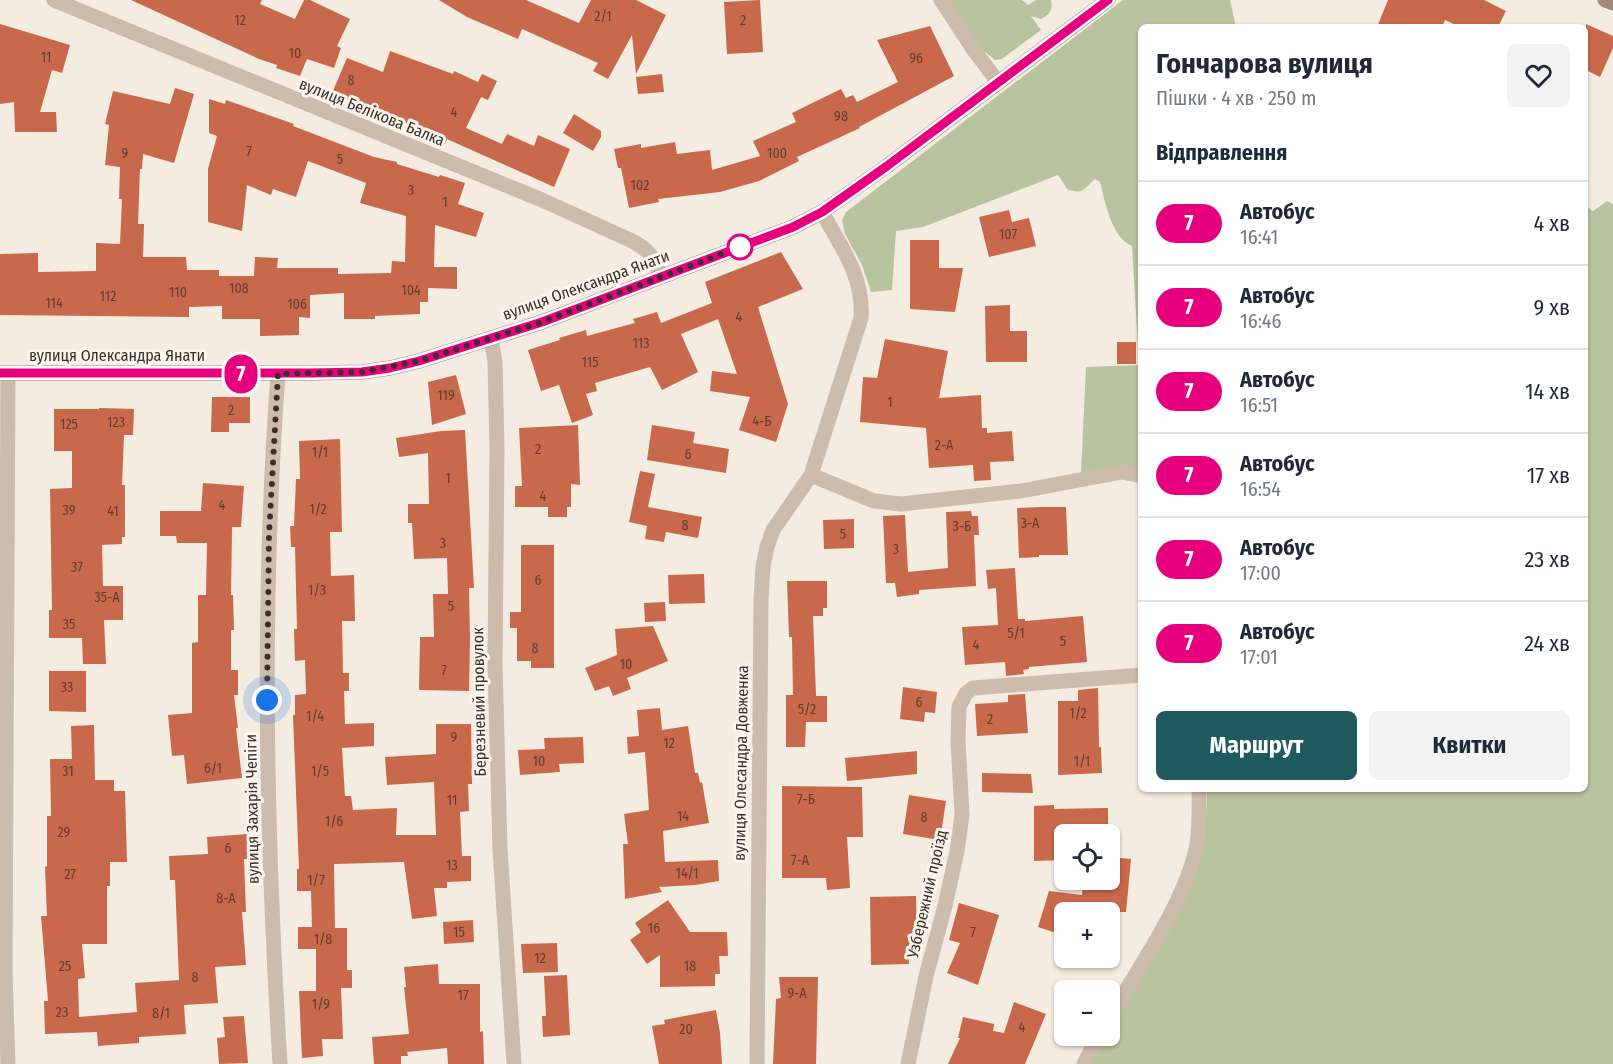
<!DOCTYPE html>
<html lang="uk">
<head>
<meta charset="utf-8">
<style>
	body { margin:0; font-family:"Fira Sans Condensed",sans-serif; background:#f2f2f3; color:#1f2937; height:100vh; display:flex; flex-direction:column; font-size:22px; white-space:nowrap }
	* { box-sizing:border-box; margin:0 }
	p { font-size:20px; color:#747a83 }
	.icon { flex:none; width:33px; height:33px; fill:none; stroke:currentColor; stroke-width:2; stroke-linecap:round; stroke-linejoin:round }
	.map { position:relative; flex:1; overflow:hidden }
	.panel { position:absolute; left:1138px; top:24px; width:450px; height:768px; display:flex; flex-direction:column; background:#fff; border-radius:9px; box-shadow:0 2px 4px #0004 }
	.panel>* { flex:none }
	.badge { padding:0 12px; border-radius:20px; font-size:21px; line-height:39px }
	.fabs { position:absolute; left:1054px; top:824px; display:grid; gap:12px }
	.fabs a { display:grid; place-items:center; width:66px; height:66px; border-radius:9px; background:#fff; box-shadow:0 2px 4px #0004; font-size:30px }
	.you { position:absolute; width:30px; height:30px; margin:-15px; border:4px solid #fff; border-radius:50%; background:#1a73e8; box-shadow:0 0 0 9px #1a73e833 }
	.map>.badge { position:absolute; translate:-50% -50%; box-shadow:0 0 0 3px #fff }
	h2 { padding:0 18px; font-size:22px; line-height:54px }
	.round { display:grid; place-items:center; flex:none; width:63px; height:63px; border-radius:9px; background:#f2f2f3 }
	.overview { display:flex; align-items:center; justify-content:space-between; height:102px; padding:0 18px }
	h1 { font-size:28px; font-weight:700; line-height:45px }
	.action { display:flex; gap:12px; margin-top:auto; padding:12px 18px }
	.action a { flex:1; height:69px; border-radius:9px; background:#1f5a5e; color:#fff; font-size:24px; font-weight:700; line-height:69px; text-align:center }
	.action a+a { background:#f2f2f3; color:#1f2937 }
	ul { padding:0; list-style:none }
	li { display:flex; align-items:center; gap:18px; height:84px; padding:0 18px; border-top:2px solid #e0e1e3 }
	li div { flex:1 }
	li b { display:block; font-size:22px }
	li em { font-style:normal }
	li .badge { min-width:66px; font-weight:700; text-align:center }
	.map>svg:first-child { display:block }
</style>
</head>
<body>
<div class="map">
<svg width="1613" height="1064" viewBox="0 0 1613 1064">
	<rect width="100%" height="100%" fill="#f4ebe1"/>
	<g fill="#b8c4a0">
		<path d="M 948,0 L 1022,0 L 1028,5 L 1036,0 L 1051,0 C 1053,10 1050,14 1041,19 L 1031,16 L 1041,30 L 1002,59 L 995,60 L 978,46 Z"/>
		<path d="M 1123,0 L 1230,0 L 1236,27 L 1142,27 L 1141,470 L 1081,473 L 1086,367 L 1139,365 L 1132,246 C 1111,237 1105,201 1100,182 L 1095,179 C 1083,189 1085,194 1068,190 L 1058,175 L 923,227 L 896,231 L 892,290 L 871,292 L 862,265 L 845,234 L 842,220 L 846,212 Z"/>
		<polygon points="1607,201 1613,204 1613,1064 1089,1064 1102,1035 1110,1035 1110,1022 1201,846 1207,805 1207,789 1586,789 1586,206 1593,211"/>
	</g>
	<g fill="#c8694b">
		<polygon points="131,0 262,0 260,4 295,19 304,0 310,0 350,19 337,46 341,48 334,68 307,59 300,76 276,68 277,65 259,59"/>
		<polygon points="439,0 526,0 579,23 591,0 636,0 666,15 636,74 632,35 608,79 593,71 598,63 522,29 518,39 467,17"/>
		<polygon points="760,0 763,52 727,54 724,2"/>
		<polygon points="1388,0 1484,0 1506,11 1498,27 1460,27 1445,20 1442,27 1377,27"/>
		<polygon points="0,24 70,45 62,73 52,70 40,112 56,112 57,132 15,132 14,102 0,104"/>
		<polygon points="1586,24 1613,36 1613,48 1600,77 1586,70"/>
		<polygon points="930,26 954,76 859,127 860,128 797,157 799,161 759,181 720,192 658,199 659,202 629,208 621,168 618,168 614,149 641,144 641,148 675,142 677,154 710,150 712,170 760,156 753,141 796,122 792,113 841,89 846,98 853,95 857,102 898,82 877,40"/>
		<polygon points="390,51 453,74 454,71 478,82 482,74 497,81 488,100 481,97 466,128 502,144 507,134 534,146 538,135 570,149 554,187 447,139 445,144 425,134 426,132 332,93 347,58 383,72"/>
		<polygon points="662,74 664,92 638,94 636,77"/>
		<polygon points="175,88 194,94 174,163 143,154 142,169 140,169 138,224 144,224 143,257 186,257 187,270 219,270 219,276 254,276 255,257 278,258 277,268 338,268 338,274 391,273 392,261 405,262 406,216 360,203 366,183 308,161 296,197 273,189 271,195 247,185 242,231 208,222 208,169 217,136 209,133 209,99 225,104 226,100 294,124 293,126 374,157 397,162 397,164 439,177 440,175 465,183 458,204 484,213 476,237 435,225 434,267 457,267 457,289 428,288 428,302 420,302 420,314 375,316 375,319 344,319 344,293 310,295 310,318 299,317 299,335 260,336 260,319 222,319 222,306 189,307 189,317 0,315 0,254 38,253 38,272 96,271 96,243 120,244 122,199 119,199 120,167 105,165 109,125 105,124 113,91 170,104"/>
		<polygon points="574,114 601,131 601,137 593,151 563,133"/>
		<polygon points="1009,210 1012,222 1029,218 1036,246 989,257 979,217"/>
		<polygon points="910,240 939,240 939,268 963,268 955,312 910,309"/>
		<polygon points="781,252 803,289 758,307 788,404 776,442 739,430 750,397 710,391 712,371 737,374 718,319 681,334 698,372 662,390 650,367 595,383 597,391 586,394 593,415 572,423 559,385 541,391 528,350 560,340 559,338 586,330 587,336 635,323 633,319 657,312 661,323 712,303 705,282"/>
		<polygon points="1010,305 1010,331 1027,331 1027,362 986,362 985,306"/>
		<polygon points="885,339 948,351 939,398 981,395 982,428 987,428 987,433 1012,431 1014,461 990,462 991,480 974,481 973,465 929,468 926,428 860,422 863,377 877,378"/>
		<rect x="1117" y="342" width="19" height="22"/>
		<polygon points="456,375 466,414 432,425 428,382"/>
		<polygon points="212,397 250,397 250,423 229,423 229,432 211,432"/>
		<polygon points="99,408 134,409 133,435 124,435 122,485 125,485 125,537 122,537 122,544 102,545 103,586 123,586 123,620 104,620 106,664 83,664 82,638 49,638 49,610 52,610 50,489 72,488 72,451 54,451 54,409 99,409"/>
		<polygon points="578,425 580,485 571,484 571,507 567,507 567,517 548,517 548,507 515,507 515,486 522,486 519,428"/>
		<polygon points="652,425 695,432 693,443 729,449 726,473 647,460"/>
		<polygon points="465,430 474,588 469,588 470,639 469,691 419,690 420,637 434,637 433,594 448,594 447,558 414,559 412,523 408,523 408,504 429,504 428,453 399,457 396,438 441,431"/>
		<polygon points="340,439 342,532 330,532 331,576 354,575 355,621 342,621 343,673 349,673 349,691 344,691 345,724 374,723 374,746 342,748 345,796 351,796 353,810 397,808 396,835 436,835 434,782 387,785 385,757 436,754 436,724 471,724 472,784 468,784 469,811 460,812 462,856 471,856 471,881 447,882 447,888 434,888 437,916 412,919 404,862 334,864 335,928 347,928 347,970 352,970 352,988 341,988 343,1039 322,1039 323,1056 302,1058 299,991 316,991 316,949 298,949 298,927 312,927 311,891 297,891 297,869 299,869 293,715 295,715 295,695 306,694 305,660 295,661 294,629 297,629 295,547 291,547 290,526 294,526 296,479 300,479 299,441"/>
		<polygon points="640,471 655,474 648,507 702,517 698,538 666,532 664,542 645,539 647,526 629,522"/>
		<polygon points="203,483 244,486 241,527 232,527 231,595 233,595 234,630 231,630 231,670 238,670 238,695 234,695 238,728 236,728 242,778 187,784 184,755 172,756 168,715 192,713 192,643 198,642 198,595 206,595 207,543 177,543 176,536 160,536 160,511 201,511"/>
		<polygon points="1042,507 1066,507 1068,555 1039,555 1039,557 1019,558 1017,508"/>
		<polygon points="971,511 972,516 978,516 979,535 974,535 976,586 919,590 919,594 897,597 895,583 886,583 883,516 905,515 908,572 948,568 946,512"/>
		<polygon points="854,519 854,548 824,549 823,520"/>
		<polygon points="521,545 554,545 554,668 531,668 531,661 517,661 517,628 510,628 510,612 521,612"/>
		<polygon points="1015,568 1018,619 1025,619 1025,621 1083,616 1087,662 1029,667 1029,669 1023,670 1024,674 1006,676 1005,662 965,665 962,627 998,625 996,588 988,589 986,570"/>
		<polygon points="704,574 705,603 669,604 668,575"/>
		<polygon points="787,581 827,581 827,608 823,608 823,616 813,616 816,696 827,696 827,722 806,722 805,747 786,747 786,695 793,695 792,637 789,637"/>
		<polygon points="665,602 666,621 645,622 644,603"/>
		<polygon points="653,626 668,661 627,678 631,689 613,696 609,686 595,691 585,668 617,655 615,629"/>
		<polygon points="49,671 86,671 86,712 49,711"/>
		<polygon points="903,687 937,692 935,713 925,712 924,722 900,719"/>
		<polygon points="1098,688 1099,747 1101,747 1102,773 1058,775 1058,701 1078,701 1078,690"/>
		<polygon points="1025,694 1028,733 977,736 975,704 1008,702 1008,695"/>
		<polygon points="660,708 662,730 688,726 695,773 698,773 700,783 702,782 709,823 663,831 665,862 718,860 719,881 695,885 659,887 662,892 625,899 623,844 628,844 624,814 649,810 645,752 628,754 627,737 639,736 637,710"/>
		<polygon points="94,725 95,780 114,780 114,791 125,791 127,862 110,862 110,886 107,886 107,944 82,944 85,978 78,979 79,1017 137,1012 135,983 179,980 175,880 170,880 169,856 208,854 207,837 248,834 250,859 244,859 246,912 242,912 246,965 215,967 218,1003 184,1005 186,1034 139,1037 139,1043 98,1046 97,1032 45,1034 44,1001 48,1001 41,916 47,916 45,867 47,866 47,816 51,816 50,759 72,759 71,726"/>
		<polygon points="583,737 584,763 559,764 560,772 520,775 518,750 545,749 544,738"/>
		<polygon points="917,751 917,774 847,781 845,758"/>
		<polygon points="982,773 1031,774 1033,793 982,792"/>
		<polygon points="782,786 862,787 863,837 847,837 850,888 827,890 826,878 782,878"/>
		<polygon points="909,795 946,801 940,840 903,834"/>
		<polygon points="1054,805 1054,809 1108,808 1108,833 1064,834 1065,860 1034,861 1034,806"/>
		<polygon points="1110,857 1131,859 1126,912 1065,912 1065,936 1038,927 1049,891 1082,895 1083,879 1110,879"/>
		<polygon points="916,896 917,948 908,948 909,964 871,965 870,897"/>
		<polygon points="668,900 690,932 727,932 728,956 719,956 720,974 715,974 715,986 660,987 660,955 647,964 630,940 641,932 635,923"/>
		<polygon points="959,903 999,915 978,985 947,973 960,943 949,940"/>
		<polygon points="473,920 474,942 444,944 443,922"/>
		<polygon points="557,943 558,972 523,973 521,944"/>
		<polygon points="438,964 439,984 480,984 480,1032 483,1031 484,1064 448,1064 447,1048 407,1052 408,1056 401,1056 401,1064 374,1064 372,1037 409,1034 404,987 406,987 404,967"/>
		<polygon points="567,975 570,1035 543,1037 542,1016 546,1016 544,976"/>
		<polygon points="779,977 818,977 816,1064 773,1064 776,999 781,998"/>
		<polygon points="1014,1002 1046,1014 1025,1064 948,1064 960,1038 958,1038 963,1017 994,1024 993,1031 1004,1033"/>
		<polygon points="716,1010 720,1033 722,1064 659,1064 652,1026 665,1024 664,1020"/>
		<polygon points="244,1016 248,1063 219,1064 217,1038 225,1037 223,1017"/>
	</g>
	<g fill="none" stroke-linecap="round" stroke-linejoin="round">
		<g stroke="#cdbbac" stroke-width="15">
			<path d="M 54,0 L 542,200 L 630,240 C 650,250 653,256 661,277"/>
			<polyline points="941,0 973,49 998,82"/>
			<polyline points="491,339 495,361 497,448 495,665 500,849 514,1064"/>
			<polyline points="8,373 5,972 8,1064"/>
			<path d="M 278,374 C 261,603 266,834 280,1064"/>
			<polyline points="811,475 874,501 901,504 1021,491 1122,472 1142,476"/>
			<path d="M 1110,1016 C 1139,968 1187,899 1197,844 C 1200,826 1199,807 1199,789"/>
			<path d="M 757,1064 L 761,600 L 763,566 L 767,547 L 773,530 L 811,475 L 861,318 C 864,276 841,247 822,212"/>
			<polyline points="908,1064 926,976 945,906 957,851 962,815 958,741 959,707 966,693 973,688 1142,675"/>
			<polyline points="1084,1064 1099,1035"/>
		</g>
		<g stroke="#a18a7d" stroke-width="15">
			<polyline points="1605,0 1613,3"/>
			<polyline points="0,373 311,373 362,372 390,368 419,361 542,322 793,227 822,212 887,166 1108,0"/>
		</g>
	</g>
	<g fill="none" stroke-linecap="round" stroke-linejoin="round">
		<defs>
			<polyline id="line" points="0,373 311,373 362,372 390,368 419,361 542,322 793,227 822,212 887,166 1108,0"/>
		</defs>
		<use href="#line" stroke="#fff" stroke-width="14"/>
		<use href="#line" stroke="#e6007e" stroke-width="9"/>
		<polyline stroke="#3b302b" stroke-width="6" stroke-dasharray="0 10.8" points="267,700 269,535 278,374 362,372 419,361 542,322 740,247"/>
	</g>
	<circle fill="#fff" stroke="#e6007e" stroke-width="3" cx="740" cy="247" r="12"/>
	<g text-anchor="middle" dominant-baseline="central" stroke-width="6" stroke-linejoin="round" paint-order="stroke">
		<g font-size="14" fill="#5e3e33">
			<text x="603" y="16">2/1</text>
			<text x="240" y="20">12</text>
			<text x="743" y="20">2</text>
			<text x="295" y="53">10</text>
			<text x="46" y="57">11</text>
			<text x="916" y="58">96</text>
			<text x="351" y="80">8</text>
			<text x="454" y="112">4</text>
			<text x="841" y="116">98</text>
			<text x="249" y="151">7</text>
			<text x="125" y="153">9</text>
			<text x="777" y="153">100</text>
			<text x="340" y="159">5</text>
			<text x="640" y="185">102</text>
			<text x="411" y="190">3</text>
			<text x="445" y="202">1</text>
			<text x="1008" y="234">107</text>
			<text x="239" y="288">108</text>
			<text x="411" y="290">104</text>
			<text x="178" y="292">110</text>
			<text x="108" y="296">112</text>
			<text x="54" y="303">114</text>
			<text x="297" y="304">106</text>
			<text x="739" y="317">4</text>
			<text x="641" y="343">113</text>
			<text x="590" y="362">115</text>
			<text x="446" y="395">119</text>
			<text x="890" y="402">1</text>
			<text x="231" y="410">2</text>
			<text x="762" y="421">4-Б</text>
			<text x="116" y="422">123</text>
			<text x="69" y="424">125</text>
			<text x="944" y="445">2-А</text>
			<text x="538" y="449">2</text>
			<text x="320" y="452">1/1</text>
			<text x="688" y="454">6</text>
			<text x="448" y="478">1</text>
			<text x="543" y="496">4</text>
			<text x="222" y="505">4</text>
			<text x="318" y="509">1/2</text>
			<text x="69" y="510">39</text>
			<text x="113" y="511">41</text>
			<text x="1030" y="523">3-А</text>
			<text x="685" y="525">8</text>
			<text x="962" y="526">3-Б</text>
			<text x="843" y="534">5</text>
			<text x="443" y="543">3</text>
			<text x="896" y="549">3</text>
			<text x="77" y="567">37</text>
			<text x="538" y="580">6</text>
			<text x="317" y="590">1/3</text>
			<text x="107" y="597">35-А</text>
			<text x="451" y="606">5</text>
			<text x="69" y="624">35</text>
			<text x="1016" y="633">5/1</text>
			<text x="1063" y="641">5</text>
			<text x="976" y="645">4</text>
			<text x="535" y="648">8</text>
			<text x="626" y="664">10</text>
			<text x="444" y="670">7</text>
			<text x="67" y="687">33</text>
			<text x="919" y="702">6</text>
			<text x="807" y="709">5/2</text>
			<text x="1078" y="713">1/2</text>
			<text x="315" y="716">1/4</text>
			<text x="990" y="719">2</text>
			<text x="454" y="737">9</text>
			<text x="669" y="743">12</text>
			<text x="539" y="761">10</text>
			<text x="1082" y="761">1/1</text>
			<text x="213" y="768">6/1</text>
			<text x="68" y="771">31</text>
			<text x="320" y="771">1/5</text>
			<text x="806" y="799">7-Б</text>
			<text x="452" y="800">11</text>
			<text x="683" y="816">14</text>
			<text x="924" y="817">8</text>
			<text x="334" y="821">1/6</text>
			<text x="64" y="832">29</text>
			<text x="228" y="848">6</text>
			<text x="800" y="860">7-А</text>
			<text x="452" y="865">13</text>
			<text x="687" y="873">14/1</text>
			<text x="70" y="874">27</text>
			<text x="316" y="880">1/7</text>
			<text x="226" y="898">8-А</text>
			<text x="654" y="928">16</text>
			<text x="459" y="932">15</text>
			<text x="973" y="932">7</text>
			<text x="323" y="939">1/8</text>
			<text x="540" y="958">12</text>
			<text x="65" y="966">25</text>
			<text x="690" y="966">18</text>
			<text x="195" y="977">8</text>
			<text x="797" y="993">9-А</text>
			<text x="463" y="995">17</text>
			<text x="321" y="1004">1/9</text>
			<text x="62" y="1012">23</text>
			<text x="161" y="1013">8/1</text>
			<text x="1022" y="1027">4</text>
			<text x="686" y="1029">20</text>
		</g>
		<g font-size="16" fill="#3b302b" stroke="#fbf5ee">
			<text transform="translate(372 112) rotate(22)">вулиця Белікова Балка</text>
			<text transform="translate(586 285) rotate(-20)">вулиця Олександра Янати</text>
			<text x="117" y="355">вулиця Олександра Янати</text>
			<text transform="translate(479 702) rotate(-91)">Березневий провулок</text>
			<text transform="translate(741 763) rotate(-89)">вулиця Олесандра Довженка</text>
			<text transform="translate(252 809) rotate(-91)">вулиця Захарія Чепіги</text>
			<text transform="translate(927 894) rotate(-77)">Узбережний проїзд</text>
		</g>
	</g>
</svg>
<div class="fabs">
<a><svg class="icon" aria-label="locate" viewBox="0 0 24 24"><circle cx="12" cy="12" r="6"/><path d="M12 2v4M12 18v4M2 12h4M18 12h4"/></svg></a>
<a>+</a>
<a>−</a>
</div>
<div class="you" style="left:267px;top:700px"></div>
<b class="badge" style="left:241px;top:374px;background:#e6007e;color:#fff">7</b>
<section class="panel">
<div class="overview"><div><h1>Гончарова вулиця</h1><p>Пішки · 4 хв · 250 m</p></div><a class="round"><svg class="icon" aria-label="heart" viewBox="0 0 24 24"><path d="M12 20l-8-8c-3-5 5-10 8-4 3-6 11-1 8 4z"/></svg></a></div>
<h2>Відправлення</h2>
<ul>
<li><span class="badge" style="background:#e6007e;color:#fff">7</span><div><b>Автобус</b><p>16:41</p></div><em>4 хв</em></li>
<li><span class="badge" style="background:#e6007e;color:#fff">7</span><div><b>Автобус</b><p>16:46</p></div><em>9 хв</em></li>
<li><span class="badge" style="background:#e6007e;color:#fff">7</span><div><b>Автобус</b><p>16:51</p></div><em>14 хв</em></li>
<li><span class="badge" style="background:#e6007e;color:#fff">7</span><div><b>Автобус</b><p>16:54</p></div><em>17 хв</em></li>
<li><span class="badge" style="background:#e6007e;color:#fff">7</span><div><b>Автобус</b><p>17:00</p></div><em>23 хв</em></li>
<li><span class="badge" style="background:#e6007e;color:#fff">7</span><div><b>Автобус</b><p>17:01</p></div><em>24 хв</em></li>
</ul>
<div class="action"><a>Маршрут</a><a>Квитки</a></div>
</section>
</div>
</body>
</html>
